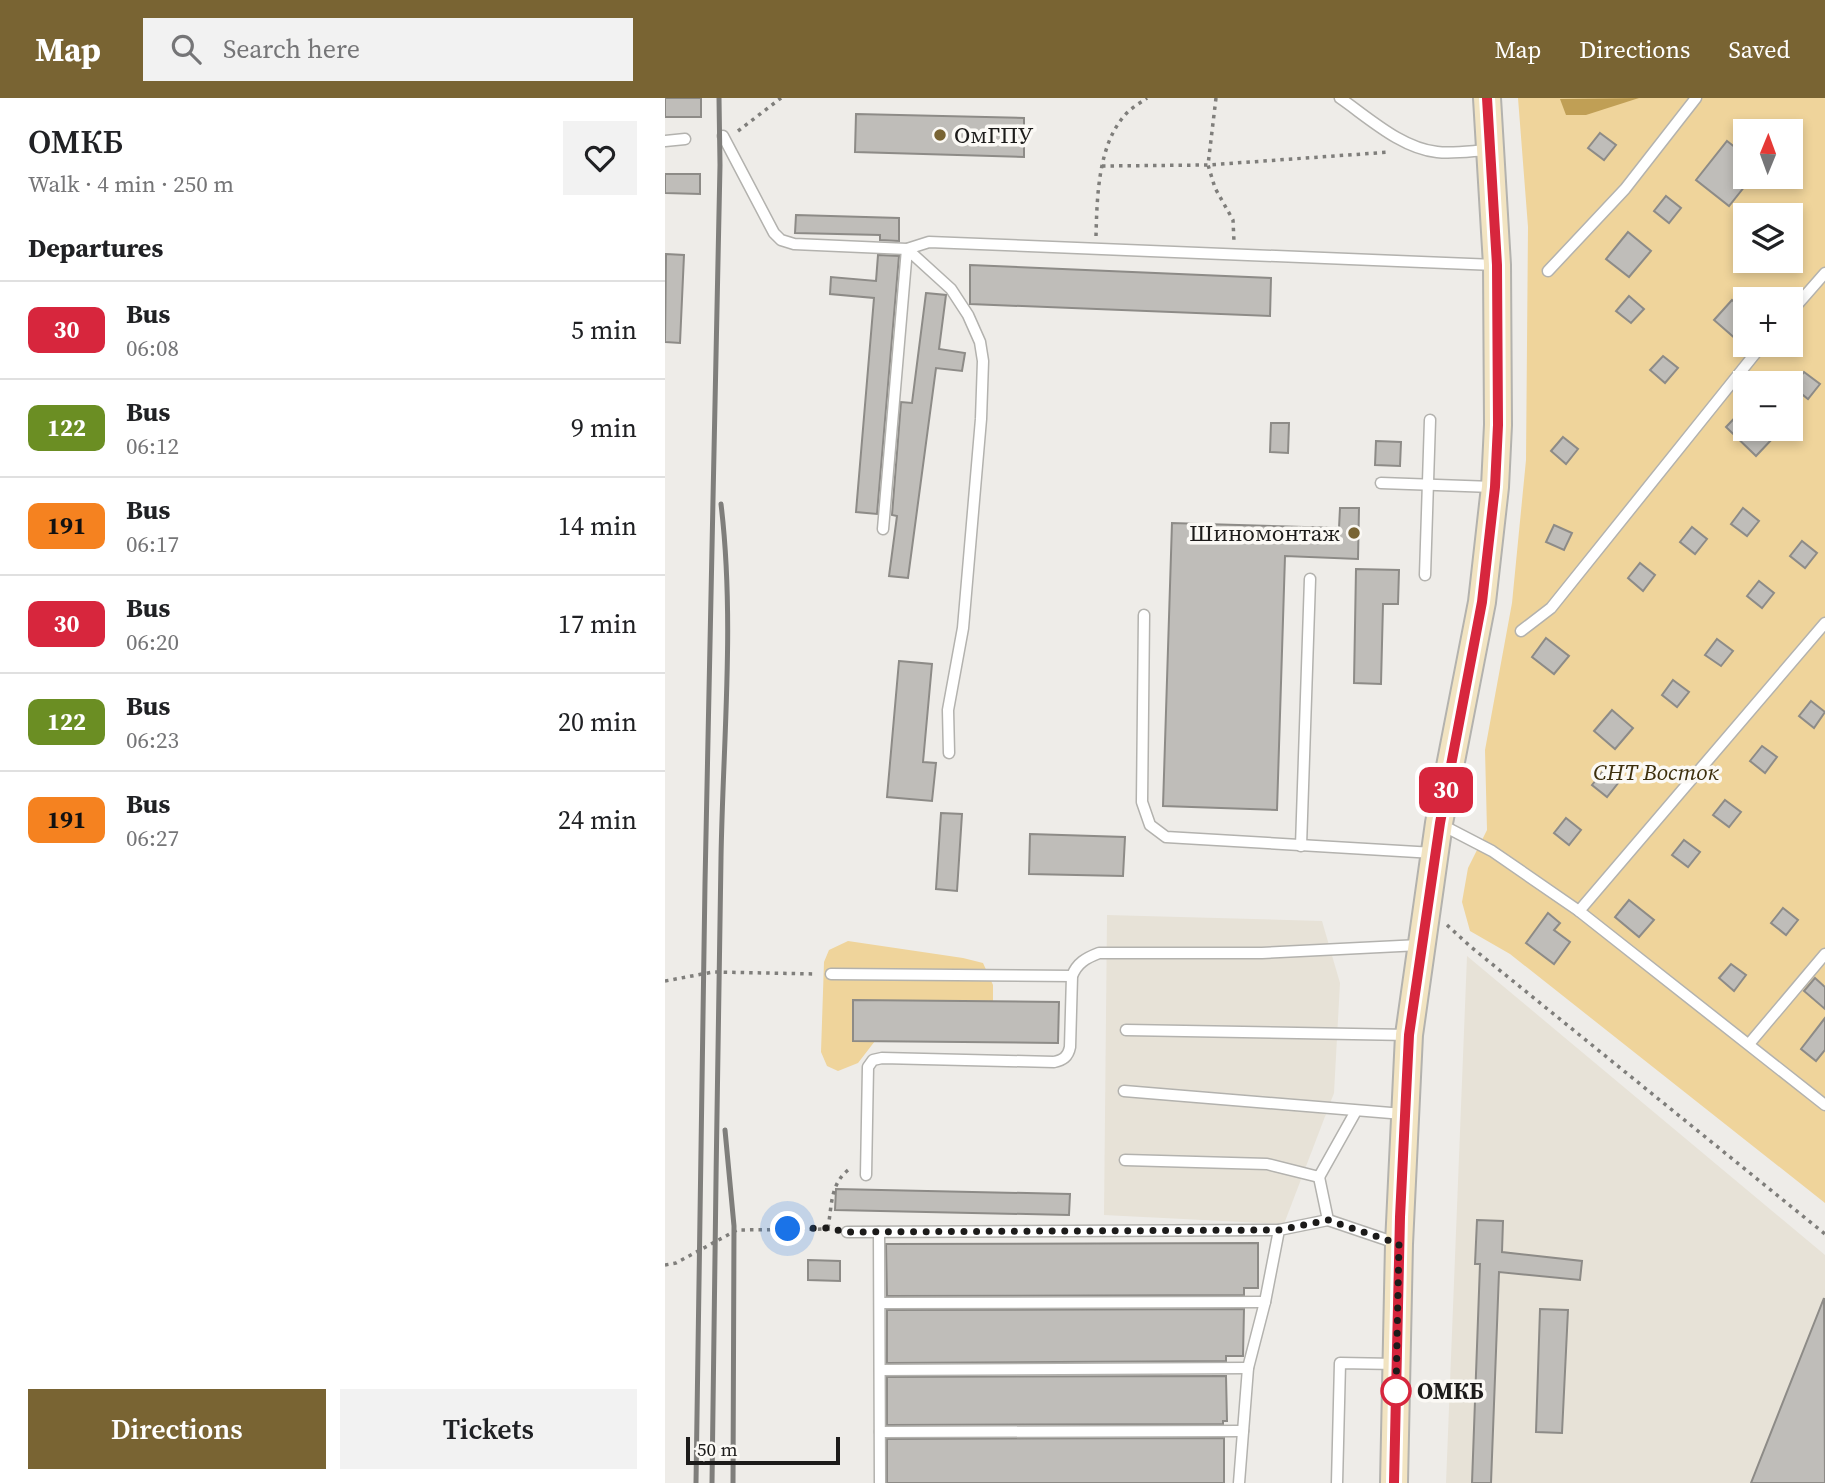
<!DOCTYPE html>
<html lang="en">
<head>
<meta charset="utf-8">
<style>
	body { margin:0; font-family:"Source Serif 4",serif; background:#f2f2f2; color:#202124; height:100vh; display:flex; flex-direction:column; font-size:26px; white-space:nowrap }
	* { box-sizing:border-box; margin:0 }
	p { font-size:23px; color:#757577 }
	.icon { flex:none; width:38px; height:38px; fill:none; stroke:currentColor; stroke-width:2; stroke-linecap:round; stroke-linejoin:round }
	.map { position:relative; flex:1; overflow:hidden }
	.details { display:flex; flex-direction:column; background:#fff; width:665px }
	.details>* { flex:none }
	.badge { padding:0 14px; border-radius:10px; font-size:24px; line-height:46px }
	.needle { width:46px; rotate:1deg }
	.buttons { position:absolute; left:1068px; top:21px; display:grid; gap:14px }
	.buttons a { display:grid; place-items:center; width:70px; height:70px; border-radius:0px; background:#fff; box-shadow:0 4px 10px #0003; font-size:35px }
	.scale { position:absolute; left:21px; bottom:18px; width:154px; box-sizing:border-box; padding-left:7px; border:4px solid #1c1b1a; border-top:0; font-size:19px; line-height:24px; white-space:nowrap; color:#1c1b1a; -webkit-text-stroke:5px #fbf9f5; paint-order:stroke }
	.you { position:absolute; width:35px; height:35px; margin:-18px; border:5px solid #fff; border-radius:50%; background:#1a73e8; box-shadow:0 0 0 10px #1a73e833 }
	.map>.badge { position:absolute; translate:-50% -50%; box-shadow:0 0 0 4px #fff }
	h2 { padding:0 28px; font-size:26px; line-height:63px }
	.round { display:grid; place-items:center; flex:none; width:74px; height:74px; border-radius:0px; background:#f2f2f2 }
	.summary { display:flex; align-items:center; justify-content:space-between; height:119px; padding:0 28px }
	h1 { font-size:33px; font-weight:600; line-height:52px }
	.button { display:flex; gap:14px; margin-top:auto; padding:14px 28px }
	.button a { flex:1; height:80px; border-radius:0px; background:#796433; color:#fff; font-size:28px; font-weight:600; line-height:80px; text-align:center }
	.button a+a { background:#f2f2f2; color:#202124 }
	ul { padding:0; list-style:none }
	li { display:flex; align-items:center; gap:21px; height:98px; padding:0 28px; border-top:2px solid #e0e0e0 }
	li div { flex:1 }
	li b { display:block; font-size:26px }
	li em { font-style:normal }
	li .badge { min-width:77px; font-weight:700; text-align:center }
	header { display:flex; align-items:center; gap:42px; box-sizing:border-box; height:98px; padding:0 35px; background:#796433; color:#fff }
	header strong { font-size:33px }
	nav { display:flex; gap:38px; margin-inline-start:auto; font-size:24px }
	.search { width:490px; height:63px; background:#f2f2f2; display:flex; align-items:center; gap:18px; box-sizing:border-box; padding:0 24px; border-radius:0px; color:#757577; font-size:26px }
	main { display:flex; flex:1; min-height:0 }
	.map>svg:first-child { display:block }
</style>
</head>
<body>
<header>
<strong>Map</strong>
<div class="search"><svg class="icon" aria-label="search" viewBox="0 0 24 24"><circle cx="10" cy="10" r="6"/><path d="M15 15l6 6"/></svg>Search here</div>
<nav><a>Map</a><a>Directions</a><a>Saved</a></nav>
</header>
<main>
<section class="details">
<div class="summary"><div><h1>ОМКБ</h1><p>Walk · 4 min · 250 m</p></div><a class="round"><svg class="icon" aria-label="heart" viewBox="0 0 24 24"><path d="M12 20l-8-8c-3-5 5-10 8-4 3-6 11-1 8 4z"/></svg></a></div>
<h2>Departures</h2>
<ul>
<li><span class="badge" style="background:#d7263d;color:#fff">30</span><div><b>Bus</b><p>06:08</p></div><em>5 min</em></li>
<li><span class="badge" style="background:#6b8e23;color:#fff">122</span><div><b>Bus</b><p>06:12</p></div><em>9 min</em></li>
<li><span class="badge" style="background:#f58220;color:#111">191</span><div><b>Bus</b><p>06:17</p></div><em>14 min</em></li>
<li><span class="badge" style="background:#d7263d;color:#fff">30</span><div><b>Bus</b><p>06:20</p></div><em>17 min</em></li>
<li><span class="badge" style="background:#6b8e23;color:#fff">122</span><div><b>Bus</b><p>06:23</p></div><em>20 min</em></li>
<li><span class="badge" style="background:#f58220;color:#111">191</span><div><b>Bus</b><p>06:27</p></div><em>24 min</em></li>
</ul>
<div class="button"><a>Directions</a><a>Tickets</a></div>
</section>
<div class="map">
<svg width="1160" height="1385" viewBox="0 0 1160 1385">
	<rect width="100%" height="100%" fill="#eeece8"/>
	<g fill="#e7e2d7">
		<polygon points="442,817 657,823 675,885 669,995 619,1126 439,1117"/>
		<polygon points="802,858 1160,1157 1160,1385 781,1385"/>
	</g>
	<g fill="#efd49b" fill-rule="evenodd">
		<path d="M 853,0 L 1160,0 L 1160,1105 L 845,856 L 805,833 L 797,804 L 803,770 L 822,732 L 820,652 L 847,505 L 861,362 L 863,129 ZM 1080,33 L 1125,33 L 1125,79 L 1080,79 ZM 1080,117 L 1125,117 L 1125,163 L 1080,163 ZM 1080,201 L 1125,201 L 1125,247 L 1080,247 ZM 1080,285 L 1125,285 L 1125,331 L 1080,331 Z"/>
		<polygon points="183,843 298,860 318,865 328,887 328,903 189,902 188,942 210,943 193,965 173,973 162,968 156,954 159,864 164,852"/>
	</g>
	<polygon fill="#c09f55" points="974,0 921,17 901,17 895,1"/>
	<g fill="#bfbdb9" stroke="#8d8b87" stroke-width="2">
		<rect x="0" y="0" width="36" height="19"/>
		<polygon points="191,16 359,20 359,59 190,54"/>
		<polygon points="935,35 951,47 939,62 923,50"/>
		<polygon points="1062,43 1080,57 1080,88 1064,108 1031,82"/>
		<polygon points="0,76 35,76 35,96 0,95"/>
		<polygon points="1001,98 1016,110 1004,125 989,113"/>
		<polygon points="131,117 234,120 234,143 215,142 215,137 130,135"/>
		<polygon points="963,134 986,153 964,179 941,161"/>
		<polygon points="1,156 19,157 15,245 0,244"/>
		<polygon points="213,157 234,158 212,416 191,414 209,200 165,196 166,179 211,183"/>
		<polygon points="305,167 606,180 605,218 305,206"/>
		<polygon points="261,195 281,197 274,251 300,255 297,273 271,270 243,480 224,478 232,418 227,417 236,304 247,305"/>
		<polygon points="964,198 979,211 966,225 951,213"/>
		<polygon points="1067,202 1080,213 1080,233 1072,242 1049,222"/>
		<polygon points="998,258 1013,270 1000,285 985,272"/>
		<polygon points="1139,274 1155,286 1143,301 1128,289"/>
		<polygon points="1080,309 1080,331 1100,331 1109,339 1091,358 1061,329"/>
		<polygon points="606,325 624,325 623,355 605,354"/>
		<polygon points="898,339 913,351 901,366 886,353"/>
		<polygon points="711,343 736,344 735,368 710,367"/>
		<polygon points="675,410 694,410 693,461 620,458 612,712 498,708 507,425 674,430"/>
		<polygon points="1078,410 1094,423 1082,438 1066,426"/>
		<polygon points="889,427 907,435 899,452 881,444"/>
		<polygon points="1027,429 1042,441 1030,456 1015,444"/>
		<polygon points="1137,443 1152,455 1140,470 1125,458"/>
		<polygon points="975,465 990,477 978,493 963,480"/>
		<polygon points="691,471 734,472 733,506 718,506 716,586 689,585"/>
		<polygon points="1094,483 1109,495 1097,510 1082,498"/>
		<polygon points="881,540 904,558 889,576 867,559"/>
		<polygon points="1052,541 1068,553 1056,568 1040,557"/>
		<polygon points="234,563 267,566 258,664 271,665 267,703 222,699"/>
		<polygon points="1008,582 1024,594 1012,609 997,597"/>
		<polygon points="1146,603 1160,614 1149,630 1134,618"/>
		<polygon points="947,612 968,630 950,651 929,633"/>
		<polygon points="1097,648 1112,659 1100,675 1085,663"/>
		<polygon points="939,672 954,684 942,699 927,687"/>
		<polygon points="1060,702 1076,714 1064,729 1048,717"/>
		<polygon points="276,715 297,716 292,793 271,791"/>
		<polygon points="901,720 916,732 904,747 889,735"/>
		<polygon points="365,736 460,739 458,778 364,776"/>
		<polygon points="1019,742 1035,754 1023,769 1007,757"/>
		<polygon points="964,802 989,822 974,839 950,819"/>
		<polygon points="1118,810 1133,822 1121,837 1106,825"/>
		<polygon points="883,815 895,825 889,832 905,844 889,866 861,845"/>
		<polygon points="1066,866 1081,877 1069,893 1054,880"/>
		<polygon points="1150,880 1160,889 1160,911 1139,893"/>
		<polygon points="188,902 394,904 393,945 188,943"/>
		<polygon points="1160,920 1160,952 1151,963 1136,951"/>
		<polygon points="171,1091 405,1096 404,1117 170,1112"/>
		<polygon points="812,1122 838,1123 837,1154 917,1163 915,1182 834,1174 826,1385 807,1385 815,1166 810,1166"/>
		<polygon points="593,1145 593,1190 579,1190 579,1197 222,1198 221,1146"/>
		<polygon points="143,1162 175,1163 175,1183 143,1182"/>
		<polygon points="1159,1200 1160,1385 1086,1385"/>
		<polygon points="579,1211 578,1258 561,1258 561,1263 222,1265 222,1212"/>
		<polygon points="875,1211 903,1212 897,1335 871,1334"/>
		<polygon points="561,1278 562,1323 558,1323 558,1326 222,1327 222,1279"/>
		<polygon points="559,1340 559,1385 222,1385 222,1341"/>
	</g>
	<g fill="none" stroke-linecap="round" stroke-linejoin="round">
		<defs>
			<g id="lane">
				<path d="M 675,0 C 704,20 736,50 772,54 C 788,56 806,53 822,52"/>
				<polyline points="58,38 109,135 116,142 129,146 242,151 264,144 830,167"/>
				<polyline points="0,43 20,41"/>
				<polyline points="883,173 960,91 1031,0"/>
				<polyline points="1125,215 1160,175"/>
				<polyline points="716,385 828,389"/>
				<polyline points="218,431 242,151 286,191 303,217 315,244 318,263 316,321 298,530 283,612 284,655"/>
				<polyline points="760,477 765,322"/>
				<polyline points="479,517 477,704 485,727 501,739 769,755"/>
				<polyline points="856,533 886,510 1097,247"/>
				<polyline points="775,726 827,753 914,813 1160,1007"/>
				<polyline points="636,748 645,481"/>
				<polyline points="914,813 1160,525"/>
				<polyline points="166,876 407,878"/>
				<polyline points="461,932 744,937"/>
				<polyline points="1084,946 1160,856"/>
				<polyline points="459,993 738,1016"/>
				<polyline points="460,1062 602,1066 654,1079 691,1013"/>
				<path d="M 201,1077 L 203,969 L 208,962 L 217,960 L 389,964 C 398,962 403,959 405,949 L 407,878 C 412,865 421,860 434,855 L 597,855 L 755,847"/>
				<polyline points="654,1079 663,1122 731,1145"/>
				<polyline points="182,1134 614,1132"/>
				<polyline points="214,1134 215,1385"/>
				<polyline points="215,1205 600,1204"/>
				<polyline points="215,1272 583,1270"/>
				<polyline points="215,1334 578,1333"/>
				<polyline points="574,1385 583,1270 600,1204 614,1132 663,1122"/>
				<polyline points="672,1385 675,1265 731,1266"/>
			</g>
			<polyline id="secondary" points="729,1385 734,1146 744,937 774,725 817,504 830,389 833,327 832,167 822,0"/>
		</defs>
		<use href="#lane" stroke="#b3b2ae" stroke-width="13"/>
		<use href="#secondary" stroke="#b3b2ae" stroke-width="30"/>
		<g stroke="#7f7e7b" stroke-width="3.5" stroke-dasharray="3.5 5" stroke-linecap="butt">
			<polyline points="551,0 543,67 550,90 568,122 569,144"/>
			<polyline points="73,33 116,0"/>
			<polyline points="437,68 543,67 725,54"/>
			<path d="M 431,138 C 432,99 433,47 460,17 C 466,10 475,5 482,0"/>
			<polyline points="782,827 806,849 1160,1136"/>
			<polyline points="0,883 48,874 151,876"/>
			<path d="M 163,1130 C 167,1107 165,1084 186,1070"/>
			<polyline points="0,1167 11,1165 72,1132 167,1131"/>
		</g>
		<use href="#lane" stroke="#fff" stroke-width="10"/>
		<use href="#secondary" stroke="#f2e4c2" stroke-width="26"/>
		<g stroke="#7f7e7b" stroke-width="5">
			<polyline points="60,1032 69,1128 68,1385"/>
			<polyline points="31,1385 40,785 55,67 54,0"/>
			<path d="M 47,1385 C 49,1177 53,968 56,760 C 58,642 70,523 56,406"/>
		</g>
	</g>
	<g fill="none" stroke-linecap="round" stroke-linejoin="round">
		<defs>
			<polyline id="line" points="729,1385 735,1119 744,937 775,725 817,504 830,389 833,327 832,167 822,0"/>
		</defs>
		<use href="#line" stroke="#fff" stroke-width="16"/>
		<use href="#line" stroke="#d7263d" stroke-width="10"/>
		<polyline stroke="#1c1b1a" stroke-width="7" stroke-dasharray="0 12.6" points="123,1131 163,1130 182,1134 614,1132 663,1122 734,1146 731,1293"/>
	</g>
	<g fill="#796433" stroke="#fbf9f5" stroke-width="2.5">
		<circle cx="275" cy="37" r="7"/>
		<circle cx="689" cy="435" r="7"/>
	</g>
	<circle fill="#fff" stroke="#d7263d" stroke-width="3.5" cx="731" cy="1293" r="14"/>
	<g text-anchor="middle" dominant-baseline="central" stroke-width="7" stroke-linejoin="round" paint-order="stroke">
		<g font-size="23" fill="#1c1b1a" stroke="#fbf9f5" text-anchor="start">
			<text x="289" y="37">ОмГПУ</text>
			<text x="675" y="435" text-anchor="end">Шиномонтаж</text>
		</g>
		<g font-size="23" font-style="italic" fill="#3d2f0d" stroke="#fbf9f5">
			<text x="991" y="674">СНТ Восток</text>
		</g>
		<g font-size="23" font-weight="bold" fill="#1c1b1a" stroke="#fbf9f5" text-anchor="start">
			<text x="752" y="1293">ОМКБ</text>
		</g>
	</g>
</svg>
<div class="buttons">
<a><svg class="needle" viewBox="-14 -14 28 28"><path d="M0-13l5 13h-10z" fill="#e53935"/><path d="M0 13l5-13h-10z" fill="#757577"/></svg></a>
<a><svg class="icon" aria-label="layers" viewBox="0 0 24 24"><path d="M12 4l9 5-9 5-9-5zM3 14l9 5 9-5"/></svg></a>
<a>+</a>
<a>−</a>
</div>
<div class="scale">50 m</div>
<div class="you" style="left:123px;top:1131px"></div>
<b class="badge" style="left:781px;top:692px;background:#d7263d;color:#fff">30</b>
</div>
</main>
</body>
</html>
